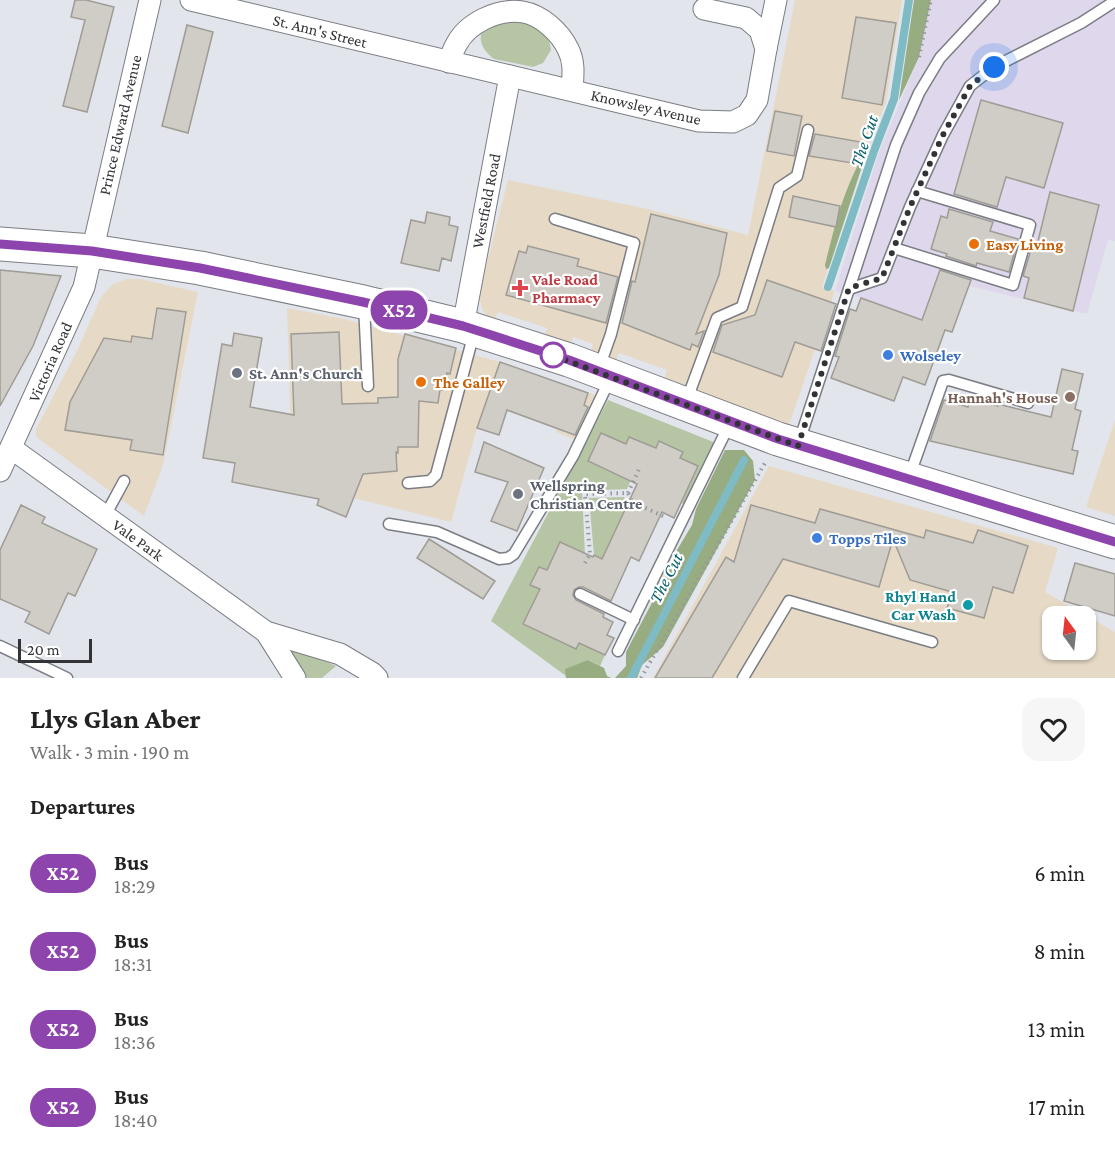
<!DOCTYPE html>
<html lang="en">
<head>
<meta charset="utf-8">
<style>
	body { margin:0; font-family:"Crimson Pro",serif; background:#f6f6f6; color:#222; height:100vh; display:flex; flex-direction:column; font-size:22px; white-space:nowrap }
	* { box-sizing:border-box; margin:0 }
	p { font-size:20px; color:#767676 }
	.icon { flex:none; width:33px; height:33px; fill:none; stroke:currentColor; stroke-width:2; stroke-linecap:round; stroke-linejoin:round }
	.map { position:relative; height:678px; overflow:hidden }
	.drawer { display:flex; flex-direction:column; background:#fff; flex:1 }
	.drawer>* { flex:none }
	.badge { padding:0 12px; border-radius:20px; font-size:21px; line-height:39px }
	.needle { width:39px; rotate:345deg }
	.fabs { position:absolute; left:1042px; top:606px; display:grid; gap:12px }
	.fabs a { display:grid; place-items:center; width:54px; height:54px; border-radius:12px; background:#fff; box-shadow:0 2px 4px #0004; font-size:30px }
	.scale { position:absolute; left:18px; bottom:15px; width:74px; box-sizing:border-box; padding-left:6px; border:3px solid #323336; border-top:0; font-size:16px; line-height:21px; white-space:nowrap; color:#323336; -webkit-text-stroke:4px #fff; paint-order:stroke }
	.you { position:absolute; width:30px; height:30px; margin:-15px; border:4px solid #fff; border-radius:50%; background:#1a73e8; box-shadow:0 0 0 9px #1a73e833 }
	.map>.badge { position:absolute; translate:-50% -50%; box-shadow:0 0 0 3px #fff }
	h2 { padding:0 30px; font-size:22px; line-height:54px }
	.round { display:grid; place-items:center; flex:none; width:63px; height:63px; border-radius:18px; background:#f6f6f6 }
	.head { display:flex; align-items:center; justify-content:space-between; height:102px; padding:0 30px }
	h1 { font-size:28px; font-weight:700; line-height:45px }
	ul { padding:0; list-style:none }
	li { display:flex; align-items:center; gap:18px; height:78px; padding:0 30px }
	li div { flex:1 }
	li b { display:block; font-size:22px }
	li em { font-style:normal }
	li .badge { min-width:66px; font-weight:700; text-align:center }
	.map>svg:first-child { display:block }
</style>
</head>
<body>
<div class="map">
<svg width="1115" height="678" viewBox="0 0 1115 678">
	<rect width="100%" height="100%" fill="#e2e5ec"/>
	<g fill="#e6dac6" fill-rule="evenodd">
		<polygon points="795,0 902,0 886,102 868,148 822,287 835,291 789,425 664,380 667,370 619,353 615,363 590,354 593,344 573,337 570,347 544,338 547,328 498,312 494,321 490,319 482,309 480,300 480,290 508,180 648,209 748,235"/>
		<polygon points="127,279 140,279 198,292 163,465 144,516 40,440 36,436 36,429 77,351 101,297 113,284"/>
		<polygon points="287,308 344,319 500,362 477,428 451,522 353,498 293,493"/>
		<polygon points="574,387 608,400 585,444 556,432"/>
		<polygon points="1115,420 1115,516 1086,507"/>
		<path d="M 769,466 L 1058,548 L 1045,592 L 1115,632 L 1115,678 L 653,678 ZM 1053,616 L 1086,616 L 1086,650 L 1053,650 Z"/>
	</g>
	<polygon fill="#dfd7ec" points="931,0 1115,0 1115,241 1108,240 1087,314 969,286 939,276 922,320 861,298 835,291 878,155 919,57"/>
	<g fill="#b6c6a5">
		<path d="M 504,20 C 524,23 549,25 551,50 L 543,63 L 533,67 L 494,59 C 484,52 475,38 485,27 C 490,23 498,22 504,20 Z"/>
		<polygon points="608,400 716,443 686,505 681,503 698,466 680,458 682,452 659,442 656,448 630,437 626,444 601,434 588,461 604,469 633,475 627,489 582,491 585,554 560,542 547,570 539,567 531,584 540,589 523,624 576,649 579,643 605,655 600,666 589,660 566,669 566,676 491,621"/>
		<polygon points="624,497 628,503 617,528 607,562 594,555 589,498"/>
		<polygon points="284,643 336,666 322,678 306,678 280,648"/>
	</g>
	<g fill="#97ac81">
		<polygon points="914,0 931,0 919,57 899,100"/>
		<path d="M 868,148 L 829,268 L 826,269 L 825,265 C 835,224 845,183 868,148 Z"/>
		<polygon points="725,450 744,450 753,461 755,480 663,647 642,665 637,678 615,678 626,666 626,652 665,578 677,550 692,525 696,509"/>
		<polygon points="588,660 604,668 607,676 611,678 566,678 565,669"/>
	</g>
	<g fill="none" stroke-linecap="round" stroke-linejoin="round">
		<g stroke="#7ebbc4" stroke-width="8">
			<polyline points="828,287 874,151 894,99 909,0"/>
			<polyline points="631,678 744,460"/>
		</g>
	</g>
	<g fill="#d0ccc6" stroke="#9f9b95" stroke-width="1.5">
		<polygon points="75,0 86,0 114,7 87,112 63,106 85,20 71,17"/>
		<polygon points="856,17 896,23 882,105 842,98"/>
		<polygon points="187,25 213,32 188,133 162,126"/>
		<polygon points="981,100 1063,123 1044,188 1006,177 997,207 954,194"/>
		<polygon points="775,111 802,116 794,156 767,151"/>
		<polygon points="815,134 861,142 858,164 809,156"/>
		<polygon points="1050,192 1099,205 1073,311 1024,298 1029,278 1023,276 1033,243 1037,245"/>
		<polygon points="793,196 840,206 836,227 789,217"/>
		<polygon points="949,209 993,222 990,231 1018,239 1009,272 977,263 976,266 946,256 947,254 931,249 941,216 947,218"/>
		<polygon points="427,212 450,217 449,225 458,227 451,261 442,258 439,271 401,263 411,220 425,223"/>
		<polygon points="651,214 727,233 719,275 696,334 704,331 698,347 692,344 690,350 622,323 632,281 635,282"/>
		<polygon points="528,246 579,259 577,266 618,277 606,323 506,295 519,251 526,253"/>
		<polygon points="0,270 61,276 33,346 0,406"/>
		<polygon points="940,270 971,280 952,332 945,330 925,385 903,377 894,401 831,378 839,357 835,356 850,309 856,311 861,298 922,320"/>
		<polygon points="767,280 836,304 821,351 795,342 782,377 713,352 722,325 755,315"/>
		<polygon points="157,308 186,312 163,455 130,450 132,440 65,430 70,402 104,338 131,342 132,336 152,339"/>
		<polygon points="339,332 342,404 378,403 378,398 398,397 398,359 405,334 456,348 450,374 447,373 443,390 440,390 438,403 419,401 418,447 398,447 398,453 396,452 397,471 363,474 346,517 317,505 319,499 232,482 235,463 203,458 222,344 232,346 234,333 262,338 250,407 294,415 291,334"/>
		<polygon points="500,362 588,393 584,405 588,407 575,435 507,410 499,435 477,428"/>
		<polygon points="1062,369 1083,374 1075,409 1081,411 1072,450 1078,451 1073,474 930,441 944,400 968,407 970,399 998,406 998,404 1051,417"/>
		<polygon points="601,433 626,444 629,437 656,448 659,441 683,452 680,458 698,466 674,518 662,512 639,561 631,557 611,601 583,587 579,587 574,590 573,595 576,600 604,614 603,617 613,622 607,635 614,638 605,655 579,643 576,649 523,624 540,589 530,585 539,567 547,570 560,542 593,557 594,555 602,559 637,484 588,461"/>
		<polygon points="484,442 544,468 517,531 491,521 508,482 475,472"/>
		<polygon points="21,505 45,517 42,523 97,549 75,596 68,593 49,634 25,622 30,612 0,599 0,550"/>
		<polygon points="751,505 815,523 820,509 924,538 926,530 973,543 978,530 1028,546 1013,593 993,587 984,618 947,608 952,592 910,580 893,539 879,587 783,559 712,678 655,678 726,557 734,562"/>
		<polygon points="429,539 495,581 483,599 417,558"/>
		<polygon points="1075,563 1115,574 1115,616 1064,601"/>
	</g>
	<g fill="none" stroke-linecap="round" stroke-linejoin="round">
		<defs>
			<g id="lane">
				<polyline points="555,219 634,243 611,334 599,368"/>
				<polyline points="894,248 1013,285 1030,225 917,191"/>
				<polyline points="849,289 882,278 910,207 943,135 970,86 994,67 1081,23 1115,1"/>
				<polyline points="364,305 368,386"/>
				<polyline points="686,402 717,318 742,307 779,188 797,176 808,130"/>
				<polyline points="799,442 896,145 919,93 940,58 994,0"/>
				<polyline points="909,477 943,381 949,380 1028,403"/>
				<polyline points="408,483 430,481 436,475 474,333"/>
				<polyline points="105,516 124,481"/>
				<polyline points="389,524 437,532 499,559 508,558 514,554 573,456 610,379"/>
				<polyline points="580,594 634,620"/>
				<polyline points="0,646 67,678"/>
				<polyline points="618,651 729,425"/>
				<polyline points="743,678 789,601 932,642"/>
			</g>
			<g id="street">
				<polyline points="191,0 699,121 733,122 747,115 757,100 766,49 760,30 746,18 704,9"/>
				<polyline points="766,49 776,0"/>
				<path d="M 449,62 C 451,57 453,50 456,45 C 467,23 498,8 523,12 C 541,15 560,32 568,49 C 575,62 573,76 572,90"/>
				<polyline points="463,326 510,76"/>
				<polyline points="11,448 266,632 340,654 372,673 377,678"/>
				<polyline points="0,471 84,287 150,0"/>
				<polyline points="266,632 295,678"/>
			</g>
			<polyline id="primary" points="0,244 92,251 200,268 363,302 463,326 569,360 778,439 1115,542"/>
		</defs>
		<use href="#lane" stroke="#7a7d83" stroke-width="13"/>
		<use href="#street" stroke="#7a7d83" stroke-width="23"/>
		<use href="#primary" stroke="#7a7d83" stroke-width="35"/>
		<g stroke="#96989d" stroke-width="4" stroke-dasharray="1.5 4.5" stroke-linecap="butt">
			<polyline points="919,57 931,0"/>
			<polyline points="628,493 640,467"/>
			<polyline points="585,563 590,554 585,494 628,493 632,502 665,517"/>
			<polyline points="641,678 765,463"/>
		</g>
		<use href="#lane" stroke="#fff" stroke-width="10"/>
		<use href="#street" stroke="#fff" stroke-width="21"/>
		<use href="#primary" stroke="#fff" stroke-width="33"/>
	</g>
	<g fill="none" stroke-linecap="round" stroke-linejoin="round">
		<defs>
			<polyline id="line" points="0,244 92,251 200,268 363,302 463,326 569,360 778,439 1115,542"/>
		</defs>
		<use href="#line" stroke="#fff" stroke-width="14"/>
		<use href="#line" stroke="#8e44ad" stroke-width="9"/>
		<polyline stroke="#323336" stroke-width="6" stroke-dasharray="0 10.8" points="553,355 549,354 798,446 849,288 882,278 910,207 943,135 970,86 994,67"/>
	</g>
	<g fill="#e8710a" stroke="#fff" stroke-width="2">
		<circle cx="974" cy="244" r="6"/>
		<circle cx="421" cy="382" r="6"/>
	</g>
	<path fill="#e0444e" stroke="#fff" stroke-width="2" d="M517 279h6v6h6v6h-6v6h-6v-6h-6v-6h6z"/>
	<circle fill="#fff" stroke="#8e44ad" stroke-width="3" cx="553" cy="355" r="12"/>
	<g fill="#3f7fe0" stroke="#fff" stroke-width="2">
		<circle cx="888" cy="355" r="6"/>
		<circle cx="817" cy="538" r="6"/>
	</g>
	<g fill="#6b7280" stroke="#fff" stroke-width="2">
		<circle cx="237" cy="373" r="6"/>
		<circle cx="518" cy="494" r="6"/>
	</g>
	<circle fill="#8d6e63" stroke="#fff" stroke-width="2" cx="1070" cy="397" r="6"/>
	<circle fill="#0f9aa8" stroke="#fff" stroke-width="2" cx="968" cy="605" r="6"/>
	<g text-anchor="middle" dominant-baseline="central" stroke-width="4.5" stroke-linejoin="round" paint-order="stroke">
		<g font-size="16" fill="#323336" stroke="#fff">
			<text transform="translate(320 31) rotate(14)">St. Ann's Street</text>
			<text transform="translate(646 107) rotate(13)">Knowsley Avenue</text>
			<text transform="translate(120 125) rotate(-77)">Prince Edward Avenue</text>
			<text transform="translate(486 201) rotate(-79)">Westfield Road</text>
			<text transform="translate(50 362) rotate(-66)">Victoria Road</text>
			<text transform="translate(138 540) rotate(36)">Vale Park</text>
		</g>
		<g font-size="16" font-weight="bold" fill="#c56008" stroke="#fff" text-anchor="start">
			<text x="986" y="244">Easy Living</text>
			<text x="433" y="382">The Galley</text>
		</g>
		<g font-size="16" font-weight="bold" fill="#be3a42" stroke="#fff" text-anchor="start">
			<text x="532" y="279">Vale Road<tspan x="532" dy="18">Pharmacy</tspan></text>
		</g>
		<g font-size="16" font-weight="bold" fill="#366cbe" stroke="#fff" text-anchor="start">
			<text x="900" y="355">Wolseley</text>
			<text x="829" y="538">Topps Tiles</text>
		</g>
		<g font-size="16" font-weight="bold" fill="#5b616d" stroke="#fff" text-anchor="start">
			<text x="249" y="373">St. Ann's Church</text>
			<text x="530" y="485">Wellspring<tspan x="530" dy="18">Christian Centre</tspan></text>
		</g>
		<g font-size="16" font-weight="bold" fill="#785e54" stroke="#fff" text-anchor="end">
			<text x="1058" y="397">Hannah's House</text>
		</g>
		<g font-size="16" font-weight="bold" fill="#0d838f" stroke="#fff" text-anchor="end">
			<text x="956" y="596">Rhyl Hand<tspan x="956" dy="18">Car Wash</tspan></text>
		</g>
		<g font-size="18" font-style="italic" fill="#09626b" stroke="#fff">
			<text transform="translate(864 141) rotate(-71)">The Cut</text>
			<text transform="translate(666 578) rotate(-63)">The Cut</text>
		</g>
	</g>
</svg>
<div class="fabs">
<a><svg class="needle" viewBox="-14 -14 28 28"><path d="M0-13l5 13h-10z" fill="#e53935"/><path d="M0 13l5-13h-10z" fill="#767676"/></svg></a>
</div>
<div class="scale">20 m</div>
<div class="you" style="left:994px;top:67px"></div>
<b class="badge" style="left:399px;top:310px;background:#8e44ad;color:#fff">X52</b>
</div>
<section class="drawer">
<div class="head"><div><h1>Llys Glan Aber</h1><p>Walk · 3 min · 190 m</p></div><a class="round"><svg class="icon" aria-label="heart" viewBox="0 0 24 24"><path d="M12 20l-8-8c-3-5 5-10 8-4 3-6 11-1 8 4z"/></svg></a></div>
<h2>Departures</h2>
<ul>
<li><span class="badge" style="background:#8e44ad;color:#fff">X52</span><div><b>Bus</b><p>18:29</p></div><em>6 min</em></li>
<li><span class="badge" style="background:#8e44ad;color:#fff">X52</span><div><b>Bus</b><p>18:31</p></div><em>8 min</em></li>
<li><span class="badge" style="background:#8e44ad;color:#fff">X52</span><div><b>Bus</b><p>18:36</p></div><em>13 min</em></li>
<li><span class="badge" style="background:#8e44ad;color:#fff">X52</span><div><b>Bus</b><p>18:40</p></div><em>17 min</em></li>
</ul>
</section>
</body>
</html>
